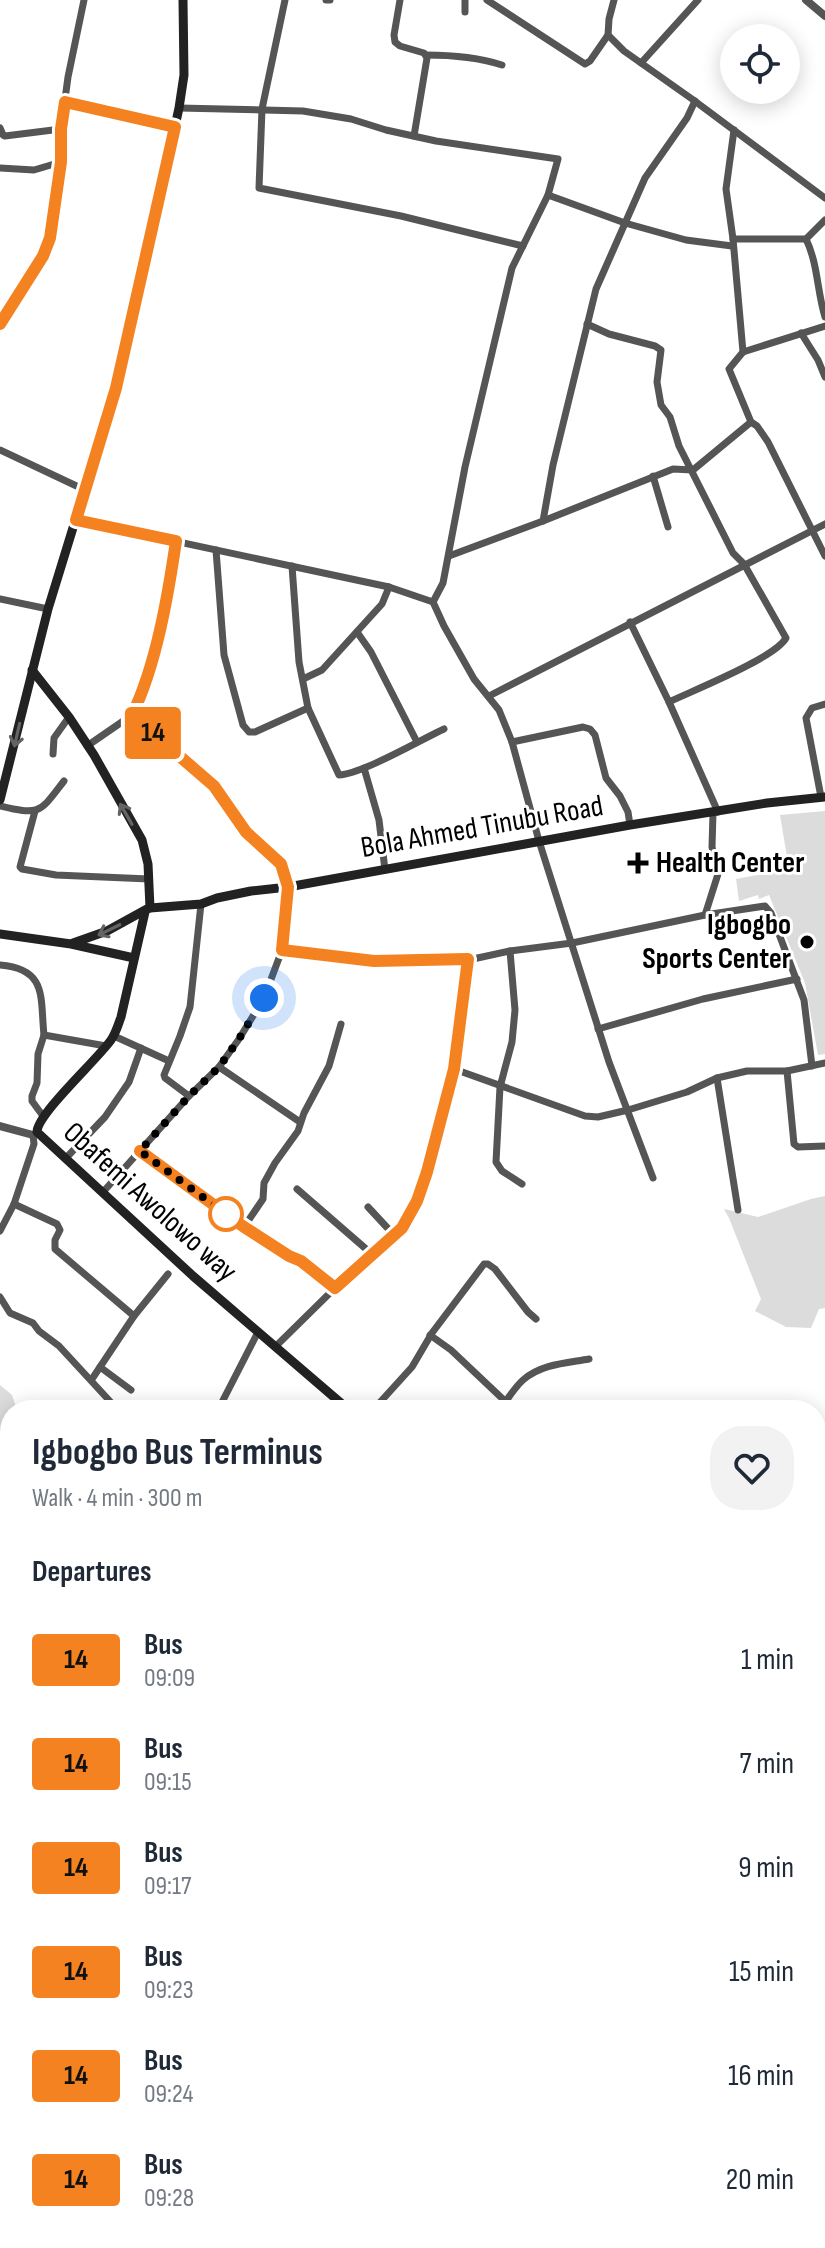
<!DOCTYPE html>
<html lang="en">
<head>
<meta charset="utf-8">
<style>
	body { margin:0; font-family:"Sofia Sans Condensed",sans-serif; background:#f2f2f3; color:#1f2937; height:100vh; display:flex; flex-direction:column; font-size:30px; white-space:nowrap }
	* { box-sizing:border-box; margin:0 }
	p { font-size:26px; color:#747a83 }
	.icon { flex:none; width:44px; height:44px; fill:none; stroke:currentColor; stroke-width:2; stroke-linecap:round; stroke-linejoin:round }
	.map { position:relative; flex:1; overflow:hidden }
	.details { position:absolute; left:0px; top:1400px; width:826px; height:848px; display:flex; flex-direction:column; background:#fff; border-radius:32px 32px 0 0; box-shadow:0 4px 20px #0003 }
	.details>* { flex:none }
	.badge { padding:0 16px; border-radius:6px; font-size:28px; line-height:52px }
	.fabs { position:absolute; left:720px; top:24px; display:grid; gap:16px }
	.fabs a { display:grid; place-items:center; width:80px; height:80px; border-radius:50%; background:#fff; box-shadow:0 4px 20px #0003; font-size:40px }
	.you { position:absolute; width:40px; height:40px; margin:-20px; border:6px solid #fff; border-radius:50%; background:#1a73e8; box-shadow:0 0 0 12px #1a73e833 }
	.map>.badge { position:absolute; translate:-50% -50%; box-shadow:0 0 0 4px #fff }
	h2 { padding:0 32px; font-size:30px; line-height:72px }
	.round { display:grid; place-items:center; flex:none; width:84px; height:84px; border-radius:32px; background:#f2f2f3 }
	.head { display:flex; align-items:center; justify-content:space-between; height:136px; padding:0 32px }
	h1 { font-size:38px; font-weight:700; line-height:60px }
	ul { padding:0; list-style:none }
	li { display:flex; align-items:center; gap:24px; height:104px; padding:0 32px }
	li div { flex:1 }
	li b { display:block; font-size:30px }
	li em { font-style:normal }
	li .badge { min-width:88px; font-weight:700; text-align:center }
	.map>svg:first-child { display:block }
</style>
</head>
<body>
<div class="map">
<svg width="825" height="2248" viewBox="0 0 825 2248">
	<rect width="100%" height="100%" fill="#fff"/>
	<g fill="#dcdcdc">
		<polygon points="825,811 825,1054 818,1055 805,983 769,895 759,899 758,895 739,901 736,879 789,869 780,815"/>
		<polygon points="825,1196 825,1308 819,1309 811,1328 786,1327 755,1311 761,1299 729,1218 724,1209 758,1217 811,1199"/>
		<polygon points="0,1385 12,1395 17,1410 10,1410 10,1639 0,1634"/>
		<polygon points="296,2238 440,2238 441,2248 297,2248"/>
	</g>
	<g fill="none" stroke-linecap="round" stroke-linejoin="round">
		<g stroke="#555" stroke-width="7">
			<polyline points="285,0 262,109 259,188 401,216 523,246"/>
			<polyline points="326,0 330,0"/>
			<polyline points="400,0 394,35 395,42 400,46 424,53 427,58 414,136"/>
			<polyline points="465,0 465,12"/>
			<polyline points="487,0 585,64 590,61 608,35"/>
			<polyline points="614,0 609,19 608,35 624,51 692,99 825,198"/>
			<path d="M 426,55 C 453,55 477,57 502,65"/>
			<polyline points="641,63 698,0"/>
			<polyline points="65,102 175,127"/>
			<polyline points="179,108 303,111 351,119 386,130 436,141 558,159 548,195 512,268 465,467 443,583 433,602"/>
			<polyline points="0,128 3,135 5,136 61,129"/>
			<polyline points="734,130 726,189 733,239 743,352"/>
			<polyline points="0,168 34,170 61,162"/>
			<polyline points="548,195 625,223 686,240 732,246"/>
			<polyline points="733,239 806,239 825,220"/>
			<path d="M 806,239 C 818,264 817,291 825,317"/>
			<polyline points="0,324 43,256 50,238 61,162 61,129 68,77 84,0"/>
			<path d="M 587,324 L 609,334 L 655,346 L 661,350 L 657,382 L 661,405 L 670,417 L 679,446 L 733,553 L 744,564 L 786,638 C 775,658 694,690 669,702"/>
			<polyline points="825,326 743,352 729,369 751,422 757,426 768,442 825,556"/>
			<polyline points="801,333 818,360 825,377"/>
			<polyline points="0,450 85,490"/>
			<polyline points="653,476 668,527"/>
			<polyline points="76,520 389,587 433,602 444,626 474,679 499,710 512,742 539,841 609,1062 653,1178"/>
			<polyline points="543,521 553,465 596,289 645,178 687,118 695,101"/>
			<polyline points="216,550 224,655 243,725 249,732 255,732 308,708"/>
			<polyline points="449,556 543,521 673,469 693,470 751,422"/>
			<path d="M 292,566 L 299,662 L 308,708 L 339,775 C 362,774 420,740 444,729"/>
			<polyline points="0,599 48,609"/>
			<polyline points="630,622 669,702 718,812"/>
			<polyline points="357,632 371,652 417,742"/>
			<polyline points="303,679 322,670 382,604 389,587"/>
			<polyline points="489,696 825,524"/>
			<polyline points="512,742 583,727 590,729 595,735 606,778 620,796 628,812 630,825"/>
			<polyline points="87,746 132,715 144,689 170,582 176,541"/>
			<polyline points="53,754 54,738 69,717"/>
			<polyline points="364,768 379,820 385,870"/>
			<polyline points="821,797 806,718 812,708 825,704"/>
			<path d="M 0,806 C 41,816 40,812 64,781"/>
			<polyline points="35,811 20,867 22,869 56,875 149,879"/>
			<polyline points="705,915 718,874 712,847 713,813"/>
			<polyline points="282,950 374,961 473,959 510,951 572,943 705,915 765,906 771,913 804,1000 812,1066"/>
			<polyline points="510,951 515,1010 512,1042 500,1087 496,1162 502,1171 522,1184"/>
			<path d="M 0,965 C 48,969 40,998 44,1035 L 106,1046"/>
			<polyline points="598,1029 703,999 797,979"/>
			<polyline points="114,1036 169,1061"/>
			<polyline points="219,1067 300,1122"/>
			<polyline points="454,1069 585,1116 598,1117 628,1110 687,1092 717,1078 747,1071 787,1071 825,1063"/>
			<polyline points="787,1071 794,1144 798,1147 825,1146"/>
			<polyline points="717,1078 738,1210"/>
			<polyline points="189,1096 165,1078 164,1075 180,1036 190,1007 201,904"/>
			<polyline points="43,1116 32,1101 32,1096 37,1083 38,1054 44,1035"/>
			<polyline points="140,1151 244,1227 289,1256 301,1261 335,1288"/>
			<polyline points="66,1158 105,1117 129,1082 141,1048"/>
			<polyline points="297,1189 373,1255"/>
			<polyline points="103,1192 189,1096 219,1067 239,1039 264,998 282,950 288,887 281,864 246,832 214,786 132,715"/>
			<polyline points="14,1204 57,1224 60,1230 55,1240 55,1249 134,1316 92,1379"/>
			<polyline points="368,1207 394,1235"/>
			<polyline points="244,1227 263,1199 264,1183 275,1163 298,1131 304,1113 329,1066 341,1024"/>
			<polyline points="0,1231 14,1204 34,1144 33,1135 35,1134"/>
			<polyline points="0,1297 10,1313 33,1323 39,1331 59,1346 118,1410"/>
			<polyline points="134,1316 168,1274"/>
			<polyline points="430,1335 451,1350 506,1402"/>
			<polyline points="275,1347 335,1288 402,1228 417,1201 427,1172 454,1069 468,959"/>
			<polyline points="100,1367 131,1390"/>
			<polyline points="218,1410 258,1332"/>
			<polyline points="373,1410 412,1367 432,1333 484,1264 488,1264 495,1269 528,1312 536,1319"/>
			<path d="M 500,1410 C 507,1400 514,1388 523,1380 C 541,1364 567,1363 589,1359"/>
			<polyline points="0,1715 10,1715"/>
			<polyline points="0,1780 10,1781"/>
			<polyline points="0,1866 10,1867"/>
			<polyline points="816,1902 825,1900"/>
			<polyline points="0,2047 8,1954"/>
			<polyline points="816,2097 825,2097"/>
			<polyline points="0,2157 10,2158"/>
			<polyline points="816,2174 825,2182"/>
			<polyline points="461,2238 461,2248"/>
			<polyline points="803,2238 804,2248"/>
			<polyline points="78,2248 79,2238"/>
			<polyline points="161,2248 162,2238"/>
			<polyline points="249,2248 249,2238"/>
			<polyline points="536,2248 537,2238"/>
		</g>
		<g stroke="#555" stroke-width="8">
			<polyline points="806,0 825,16"/>
			<polyline points="0,1126 33,1135"/>
			<polyline points="654,2248 656,2238"/>
		</g>
		<g stroke="#222" stroke-width="9">
			<polyline points="32,670 69,717 94,755 142,840 148,864 150,908"/>
			<polyline points="0,800 48,609 116,388 143,273 179,108 184,75 183,0"/>
			<polyline points="150,908 201,904 217,898 251,891 288,887 630,825 767,803 825,797"/>
			<path d="M 145,912 L 121,1017 C 118,1025 116,1033 111,1040 C 97,1060 37,1114 37,1132 L 193,1276 L 349,1410"/>
			<polyline points="0,934 71,944 134,958"/>
			<polyline points="73,943 107,931 147,909"/>
			<polyline points="816,1719 825,1742"/>
		</g>
	</g>
	<defs><path id="oneway-shaft" d="M-6 0H5M1.5-3L5.5 0L1.5 3" fill="none" stroke-width="1.6" stroke-linecap="round" stroke-linejoin="round" transform="scale(2)"/></defs>
	<g stroke="#646464">
		<use href="#oneway-shaft" transform="translate(17 735) rotate(103)"/>
		<use href="#oneway-shaft" transform="translate(126 814) rotate(-120)"/>
		<use href="#oneway-shaft" transform="translate(109 930) rotate(154)"/>
	</g>
	<g fill="none" stroke-linecap="round" stroke-linejoin="round">
		<defs>
			<path id="line" d="M 0,324 L 43,256 L 50,238 L 61,162 L 61,129 L 65,102 L 175,127 L 116,388 L 76,520 L 176,541 C 168,596 156,666 132,715 L 214,786 L 246,832 L 281,864 L 288,887 L 282,950 L 374,961 L 468,959 L 454,1069 L 427,1172 L 417,1201 L 402,1228 L 335,1288 L 301,1261 L 289,1256 L 244,1227 L 140,1151"/>
		</defs>
		<use href="#line" stroke="#fff" stroke-width="18"/>
		<use href="#line" stroke="#f58220" stroke-width="12"/>
		<polyline stroke="#000" stroke-width="8" stroke-dasharray="0 14.4" points="226,1214 140,1151 189,1096 219,1067 239,1039 264,998"/>
	</g>
	<g fill="#000" stroke="#fff" stroke-width="3">
		<path d="M634 851h8v8h8v8h-8v8h-8v-8h-8v-8h8z"/>
		<circle cx="807" cy="942" r="8"/>
	</g>
	<circle fill="#fff" stroke="#f58220" stroke-width="4" cx="226" cy="1214" r="16"/>
	<g text-anchor="middle" dominant-baseline="central" stroke-width="6" stroke-linejoin="round" paint-order="stroke">
		<g font-size="30" fill="#000" stroke="#fff">
			<text transform="translate(482 827) rotate(-10)">Bola Ahmed Tinubu Road</text>
			<text transform="translate(150 1202) rotate(42)">Obafemi Awolowo way</text>
		</g>
		<g font-size="30" font-weight="bold" fill="#000" stroke="#fff" text-anchor="start">
			<text x="656" y="863">Health Center</text>
			<text x="791" y="925" text-anchor="end">Igbogbo<tspan x="791" dy="34">Sports Center</tspan></text>
		</g>
	</g>
</svg>
<div class="fabs">
<a><svg class="icon" aria-label="locate" viewBox="0 0 24 24"><circle cx="12" cy="12" r="6"/><path d="M12 2v4M12 18v4M2 12h4M18 12h4"/></svg></a>
</div>
<div class="you" style="left:264px;top:998px"></div>
<b class="badge" style="left:153px;top:733px;background:#f58220;color:#111">14</b>
<section class="details">
<div class="head"><div><h1>Igbogbo Bus Terminus</h1><p>Walk · 4 min · 300 m</p></div><a class="round"><svg class="icon" aria-label="heart" viewBox="0 0 24 24"><path d="M12 20l-8-8c-3-5 5-10 8-4 3-6 11-1 8 4z"/></svg></a></div>
<h2>Departures</h2>
<ul>
<li><span class="badge" style="background:#f58220;color:#111">14</span><div><b>Bus</b><p>09:09</p></div><em>1 min</em></li>
<li><span class="badge" style="background:#f58220;color:#111">14</span><div><b>Bus</b><p>09:15</p></div><em>7 min</em></li>
<li><span class="badge" style="background:#f58220;color:#111">14</span><div><b>Bus</b><p>09:17</p></div><em>9 min</em></li>
<li><span class="badge" style="background:#f58220;color:#111">14</span><div><b>Bus</b><p>09:23</p></div><em>15 min</em></li>
<li><span class="badge" style="background:#f58220;color:#111">14</span><div><b>Bus</b><p>09:24</p></div><em>16 min</em></li>
<li><span class="badge" style="background:#f58220;color:#111">14</span><div><b>Bus</b><p>09:28</p></div><em>20 min</em></li>
</ul>
</section>
</div>
</body>
</html>
